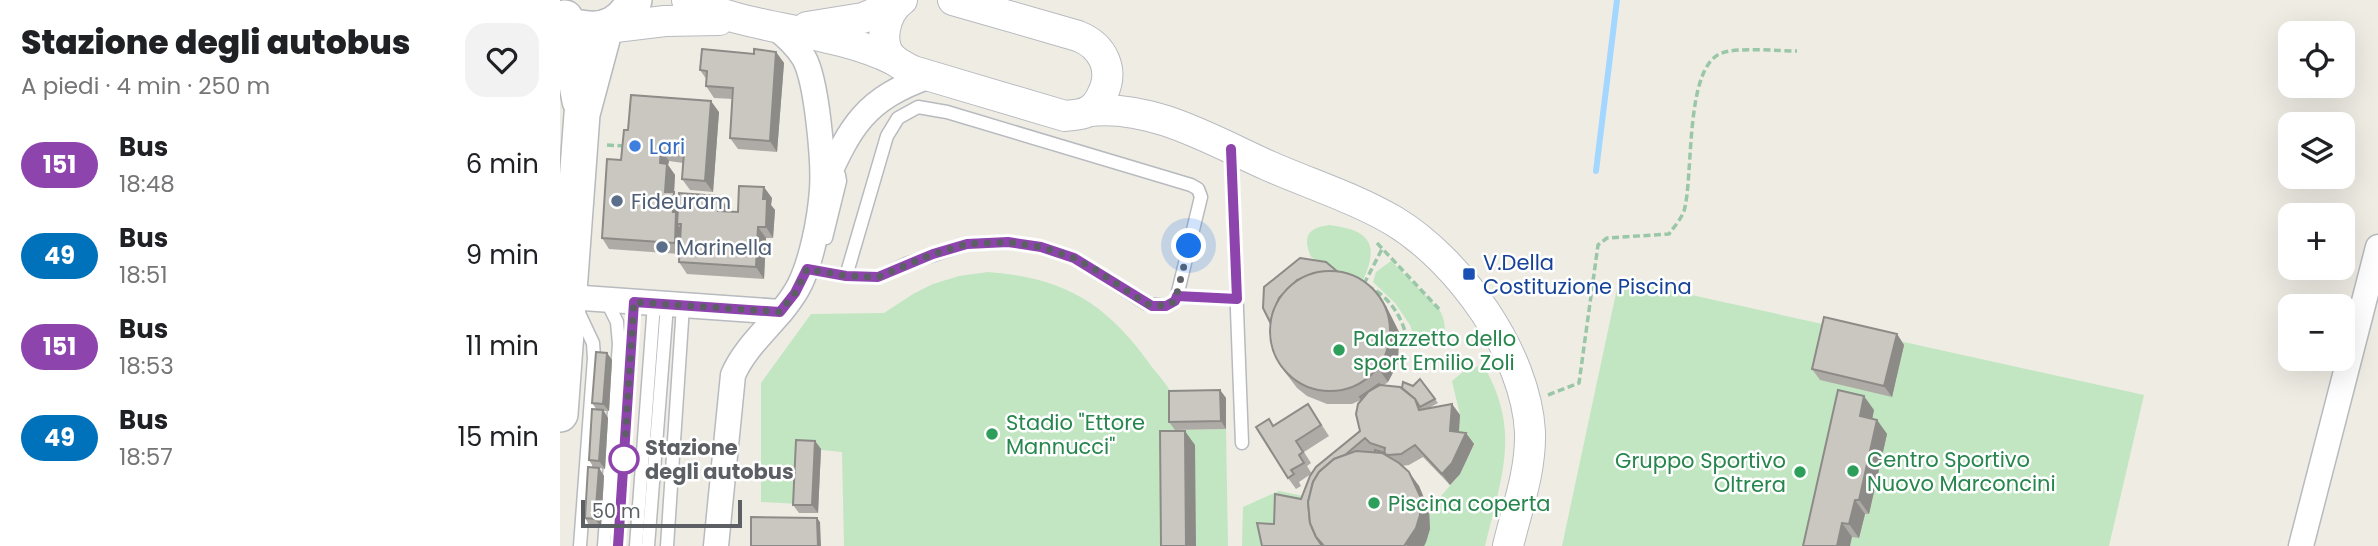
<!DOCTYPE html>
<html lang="it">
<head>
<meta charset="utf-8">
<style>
	body { margin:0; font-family:Poppins,sans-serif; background:#f2f2f2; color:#202124; height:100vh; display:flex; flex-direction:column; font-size:26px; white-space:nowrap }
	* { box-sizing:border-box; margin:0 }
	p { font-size:23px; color:#757577 }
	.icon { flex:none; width:38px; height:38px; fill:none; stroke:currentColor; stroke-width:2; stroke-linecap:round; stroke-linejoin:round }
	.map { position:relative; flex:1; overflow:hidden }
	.sheet { display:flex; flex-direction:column; background:#fff; width:560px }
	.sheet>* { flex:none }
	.badge { padding:0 14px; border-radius:23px; font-size:24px; line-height:46px }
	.fabs { position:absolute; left:1718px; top:21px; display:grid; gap:14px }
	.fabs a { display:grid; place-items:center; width:77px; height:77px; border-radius:14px; background:#fff; box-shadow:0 7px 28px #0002; font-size:35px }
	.scale { position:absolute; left:21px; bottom:18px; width:161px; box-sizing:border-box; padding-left:7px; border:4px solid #5c6065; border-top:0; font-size:19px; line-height:24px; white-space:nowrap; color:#5c6065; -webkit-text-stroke:5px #fff; paint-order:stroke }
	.you { position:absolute; width:35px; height:35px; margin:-18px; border:5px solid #fff; border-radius:50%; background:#1a73e8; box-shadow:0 0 0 10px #1a73e833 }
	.map>.badge { position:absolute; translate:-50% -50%; box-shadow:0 0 0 4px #fff }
	.round { display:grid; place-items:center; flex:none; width:74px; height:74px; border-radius:21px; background:#f2f2f2 }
	.summary { display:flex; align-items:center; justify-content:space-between; height:119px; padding:0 21px }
	h1 { font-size:33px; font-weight:800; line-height:52px }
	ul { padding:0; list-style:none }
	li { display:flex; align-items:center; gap:21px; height:91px; padding:0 21px }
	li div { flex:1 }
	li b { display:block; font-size:26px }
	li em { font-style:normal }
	li .badge { min-width:77px; font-weight:700; text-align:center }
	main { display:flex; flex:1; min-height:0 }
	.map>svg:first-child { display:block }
</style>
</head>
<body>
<main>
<section class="sheet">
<div class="summary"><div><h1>Stazione degli autobus</h1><p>A piedi · 4 min · 250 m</p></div><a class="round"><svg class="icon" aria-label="heart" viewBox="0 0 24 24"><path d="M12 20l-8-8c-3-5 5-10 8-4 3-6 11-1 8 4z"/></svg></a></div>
<ul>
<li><span class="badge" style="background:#8e44ad;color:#fff">151</span><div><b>Bus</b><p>18:48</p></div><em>6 min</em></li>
<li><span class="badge" style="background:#0072bc;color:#fff">49</span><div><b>Bus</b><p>18:51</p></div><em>9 min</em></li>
<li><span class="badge" style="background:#8e44ad;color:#fff">151</span><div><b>Bus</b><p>18:53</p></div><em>11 min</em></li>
<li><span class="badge" style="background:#0072bc;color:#fff">49</span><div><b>Bus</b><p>18:57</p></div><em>15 min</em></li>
</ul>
</section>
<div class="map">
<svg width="1818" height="546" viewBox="0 0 1818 546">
	<rect width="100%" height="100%" fill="#efece4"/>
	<g fill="#c1e6c1">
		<path d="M 769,225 C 809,230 820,243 803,280 L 795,281 L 751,257 C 742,236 748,228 769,225 Z"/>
		<path d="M 831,261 L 879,309 C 884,318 885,324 885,334 C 879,341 865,344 855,340 L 850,325 L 835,303 L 813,282 L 816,272 Z"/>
		<path d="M 428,272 C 503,278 545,302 589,363 C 596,373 609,386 614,398 C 617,406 615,420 615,430 L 666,429 L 668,546 L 284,546 L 282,452 L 242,448 L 240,504 L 201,502 L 201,383 L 251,314 L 324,313 L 353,294 L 373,284 L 399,276 Z"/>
		<polygon points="1059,279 1584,395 1549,546 1002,546"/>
		<path d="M 923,365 C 962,430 941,478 925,546 L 864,546 L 870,529 L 869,510 L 900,474 L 914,445 L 898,442 L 900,415 L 892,381 L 904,371 Z"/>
		<polygon points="719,491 753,498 707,546 682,546 683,507"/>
	</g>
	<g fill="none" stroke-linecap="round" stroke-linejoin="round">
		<polyline stroke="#a4d7ff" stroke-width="6" points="1036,171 1057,0"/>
		<defs>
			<g id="service">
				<polyline points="671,150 682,443"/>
				<polyline points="266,238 280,181 279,175 272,166"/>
				<polyline points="247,269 286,276 318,277 346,264 407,244 448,242 481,247 514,258 587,304 606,306 615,301 617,296 641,197 638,189 631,185 387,112 358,107 338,118 327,136 286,276"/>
				<polyline points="617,296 677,299"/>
				<polyline points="17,309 33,343 34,358 20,546"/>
				<polyline points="44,546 59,344 57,322 46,300"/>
				<polyline points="58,546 74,302"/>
				<polyline points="76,546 94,304"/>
				<polyline points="88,546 107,305"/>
				<polyline points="107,546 123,306"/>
			</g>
			<g id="minor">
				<path d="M 264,185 C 291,125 305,99 370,76"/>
				<polyline points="9,297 221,312"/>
				<path d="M 156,546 L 173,375 C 188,340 223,318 240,284 C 252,259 260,218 262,190 C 264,163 257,81 244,58 C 236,45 226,36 214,27"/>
				<polyline points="1741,546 1818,247"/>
			</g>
			<g id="tertiary">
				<path d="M 127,0 C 193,32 268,28 334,60"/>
				<path d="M 342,0 C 325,12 317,44 333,59 C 339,64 347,68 353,71 L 505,116 C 512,115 520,115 527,112 C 533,109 539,102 542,95 C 555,70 543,46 518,36 L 393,0"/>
				<polyline points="247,27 303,18 336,4"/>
				<polyline points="47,28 105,21 159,20"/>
				<path d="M 529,111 C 592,104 653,141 709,166 C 750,184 795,198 834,221 C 900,261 966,354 970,432 C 971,472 957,508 948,546"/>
			</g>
			<g id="secondary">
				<polyline points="5,18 20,101"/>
				<path d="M 22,28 C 45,33 65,22 74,0"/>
				<polyline points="0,414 22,114 45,28"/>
			</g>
		</defs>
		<use href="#service" stroke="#b7babe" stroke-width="15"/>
		<use href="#minor" stroke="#b7babe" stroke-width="27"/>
		<use href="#tertiary" stroke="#b7babe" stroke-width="32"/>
		<use href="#secondary" stroke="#b6b9be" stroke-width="38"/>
		<g stroke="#9ac7a7" stroke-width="3.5" stroke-dasharray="7 3.5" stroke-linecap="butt">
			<polyline points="47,145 64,146"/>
			<polyline points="817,243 879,309"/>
			<polyline points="804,284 822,249"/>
			<path d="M 807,286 C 832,297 845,322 849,348"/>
			<path d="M 988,395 L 1019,383 L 1038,245 L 1047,238 L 1109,234 C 1114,227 1121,219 1124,211 C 1134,176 1124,66 1162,53 C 1177,47 1219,51 1237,51"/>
		</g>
		<use href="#service" stroke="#fff" stroke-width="12"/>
		<use href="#minor" stroke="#fff" stroke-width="24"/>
		<use href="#tertiary" stroke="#fff" stroke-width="30"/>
		<use href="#secondary" stroke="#fff" stroke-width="35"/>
	</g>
	<g fill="#aeaba6">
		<polygon points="216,52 224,63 217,152 178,149 170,138 173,99 154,98 146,86 147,80 140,70 194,54"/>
		<polygon points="159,112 153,192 130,190 122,179 123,163 109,161 108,165 115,175 114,193 118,199 159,196 167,207 166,212 178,212 212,198 211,205 215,210 213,238 206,238 204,279 127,274 119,262 120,254 49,249 42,238 68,130"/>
		<polygon points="778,272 826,306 839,332 838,363 828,382 823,386 842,388 853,386 860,379 878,403 867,409 892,404 900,415 899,432 906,433 914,444 900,474 890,485 863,457 849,465 842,466 859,486 869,510 870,529 866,542 864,546 702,546 714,524 741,499 751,474 739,482 741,486 736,489 728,478 713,426 748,404 769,436 744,452 751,463 747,466 752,474 800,431 801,400 792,404 767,404 747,396 737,388 718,363"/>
		<polygon points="1337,334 1344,345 1332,397 1260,380 1252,369"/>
		<polygon points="47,353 52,360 49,411 44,411 48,418 45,469 39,468 44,476 41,527 30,526 25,518 34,468 29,460 37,410 32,403"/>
		<polygon points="660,390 666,398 666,429 615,430 609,422"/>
		<polygon points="1314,410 1312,419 1317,420 1327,434 1309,514 1305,514 1299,538 1292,537 1243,546"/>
		<polygon points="255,441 261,449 258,513 239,513 233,505"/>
	</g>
	<g fill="#8d8b87">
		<polygon points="216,52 224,63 217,152 210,141"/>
		<polygon points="151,101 159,112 153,192 145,181"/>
		<polygon points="101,150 109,161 108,165 115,175 114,193 122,204 121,224 117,224 124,233 123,254 115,243 113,212 105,192 100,163"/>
		<polygon points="204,187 212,198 211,205 215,210 213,238 206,227 203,199"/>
		<polygon points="159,196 167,207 166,222 158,211"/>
		<polygon points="198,227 206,238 204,279 196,267"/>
		<polygon points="817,292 826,306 839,332 838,363 828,382 818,368"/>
		<polygon points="1337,334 1344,345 1332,397 1324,386"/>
		<polygon points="47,353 52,360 49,411 43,404"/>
		<polygon points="660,390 666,398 666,429 661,421"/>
		<polygon points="1304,396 1314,410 1310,430 1300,416"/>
		<polygon points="892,404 900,415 898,442 890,431"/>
		<polygon points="43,410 48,418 45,469 39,461"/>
		<polygon points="1317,420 1327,434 1309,514 1299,500"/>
		<polygon points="625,431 635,445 636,546 626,546"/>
		<polygon points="906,433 914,444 900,474 890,485 882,474"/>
		<polygon points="255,441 261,449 258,513 252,505"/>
		<polygon points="39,468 44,476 41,527 35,519"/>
		<polygon points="849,472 859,486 869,510 870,529 866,542 864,546 847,546 846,544"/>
		<polygon points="1295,500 1305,514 1299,538 1289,524"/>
		<polygon points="257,518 260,522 261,546 258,546"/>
		<polygon points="1282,523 1292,537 1290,546 1277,546"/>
	</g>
	<g fill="#cac7c1" stroke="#8d8b87" stroke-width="2">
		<polygon points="142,49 194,54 194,49 216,52 210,141 170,138 173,88 146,86 147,71 140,70"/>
		<polygon points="71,95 151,101 145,181 122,179 124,152 101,150 100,163 107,164 105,192 114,192 113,212 116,212 115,243 42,238 47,159 61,160 64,130 68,130"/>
		<polygon points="179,186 204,187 203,199 207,199 206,227 198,227 196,267 119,262 121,224 117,224 119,193 159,196 158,211 178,212"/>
		<polygon points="740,258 766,262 778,272 754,273 737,280 719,298 710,322 703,308 704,287"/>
		<circle cx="770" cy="331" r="60"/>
		<polygon points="1264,317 1337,334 1324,386 1252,369"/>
		<polygon points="36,352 47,353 43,404 32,403"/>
		<polygon points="860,379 875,399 860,407 855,399 842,388 843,382 853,386"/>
		<polygon points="819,384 820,386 808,392 802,399 800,397"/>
		<polygon points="820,385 840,387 855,399 859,410 892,404 890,431 906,433 892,463 882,474 855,445 841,454 828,455 824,454 825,448 810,443 805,438 785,455 774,459 759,472 753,482 748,502 750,523 756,537 762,546 702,546 697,523 714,524 715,494 741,499 750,476 756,467 800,431 796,414 798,404 808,392"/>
		<polygon points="660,390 661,421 609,422 609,391"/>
		<polygon points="1278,390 1304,396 1300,416 1317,420 1299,500 1295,500 1289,524 1282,523 1277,546 1243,546"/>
		<polygon points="748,404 761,425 736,441 743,452 739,455 744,463 731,470 734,474 728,478 696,427 709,419 713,426"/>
		<polygon points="32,409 43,410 39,461 29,460"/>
		<polygon points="600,431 625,431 626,546 601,546"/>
		<polygon points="236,440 255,441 252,505 233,505"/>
		<polygon points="815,450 825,453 825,455 815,453"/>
		<polygon points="796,451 822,453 839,463 849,472 860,496 860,515 856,528 844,546 764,546 756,537 750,523 748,502 753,482 759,472 774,459"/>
		<polygon points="28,467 39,468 35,519 25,518"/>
		<polygon points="191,517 257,518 258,546 191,546"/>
	</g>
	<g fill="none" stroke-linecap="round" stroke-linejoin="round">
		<defs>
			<polyline id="line" points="58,546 74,302 220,312 235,293 247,269 286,276 318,277 373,254 407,244 448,242 481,247 514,258 592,306 606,306 615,301 617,296 677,299 671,149"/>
		</defs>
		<use href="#line" stroke="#fff" stroke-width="16"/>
		<use href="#line" stroke="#8e44ad" stroke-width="10"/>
		<polyline stroke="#5c6065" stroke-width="7" stroke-dasharray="0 12.6" points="64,459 74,302 220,312 235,293 247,269 286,276 318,277 373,254 407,244 448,242 481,247 514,258 536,270 587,304 606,306 615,301 629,246"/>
	</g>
	<circle fill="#3f7fe0" stroke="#fff" stroke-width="2.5" cx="75" cy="146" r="7"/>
	<g fill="#5c6f8a" stroke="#fff" stroke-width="2.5">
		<circle cx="57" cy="201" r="7"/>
		<circle cx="102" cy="247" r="7"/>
	</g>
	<rect fill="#1a4fb4" stroke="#fff" stroke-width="2.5" x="902" y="267" width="14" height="14" rx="3.5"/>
	<g fill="#2e9e5b" stroke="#fff" stroke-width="2.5">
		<circle cx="779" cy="350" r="7"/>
		<circle cx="432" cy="434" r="7"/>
		<circle cx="1293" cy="471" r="7"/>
		<circle cx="1240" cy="472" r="7"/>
		<circle cx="814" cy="503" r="7"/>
	</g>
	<circle fill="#fff" stroke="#8e44ad" stroke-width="3.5" cx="64" cy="459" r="14"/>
	<g text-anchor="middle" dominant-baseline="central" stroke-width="5" stroke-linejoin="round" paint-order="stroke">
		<g font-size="21" fill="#366cbe" stroke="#fff" text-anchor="start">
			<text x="89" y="146">Lari</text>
		</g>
		<g font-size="21" fill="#4e5e75" stroke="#fff" text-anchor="start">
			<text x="71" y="201">Fideuram</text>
			<text x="116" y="247">Marinella</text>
		</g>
		<g font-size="21" fill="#164399" stroke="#fff" text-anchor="start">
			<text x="923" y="262">V.Della<tspan x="923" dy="24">Costituzione Piscina</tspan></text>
		</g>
		<g font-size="21" fill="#27864d" stroke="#fff" text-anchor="start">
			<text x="793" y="338">Palazzetto dello<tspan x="793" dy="24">sport Emilio Zoli</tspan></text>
			<text x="446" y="422">Stadio "Ettore<tspan x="446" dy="24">Mannucci"</tspan></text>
			<text x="1307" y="459">Centro Sportivo<tspan x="1307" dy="24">Nuovo Marconcini</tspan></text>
			<text x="1226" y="460" text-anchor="end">Gruppo Sportivo<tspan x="1226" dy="24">Oltrera</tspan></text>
			<text x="828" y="503">Piscina coperta</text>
		</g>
		<g font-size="21" font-weight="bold" fill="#5c6065" stroke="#fff" text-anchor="start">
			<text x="85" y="447">Stazione<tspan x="85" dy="24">degli autobus</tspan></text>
		</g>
	</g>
</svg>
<div class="fabs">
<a><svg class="icon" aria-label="locate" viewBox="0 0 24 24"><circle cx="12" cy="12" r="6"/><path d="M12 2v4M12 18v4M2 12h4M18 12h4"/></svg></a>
<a><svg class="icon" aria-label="layers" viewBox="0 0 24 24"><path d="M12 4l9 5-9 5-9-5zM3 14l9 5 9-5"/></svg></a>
<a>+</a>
<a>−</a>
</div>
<div class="scale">50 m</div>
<div class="you" style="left:629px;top:246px"></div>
</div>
</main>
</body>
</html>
